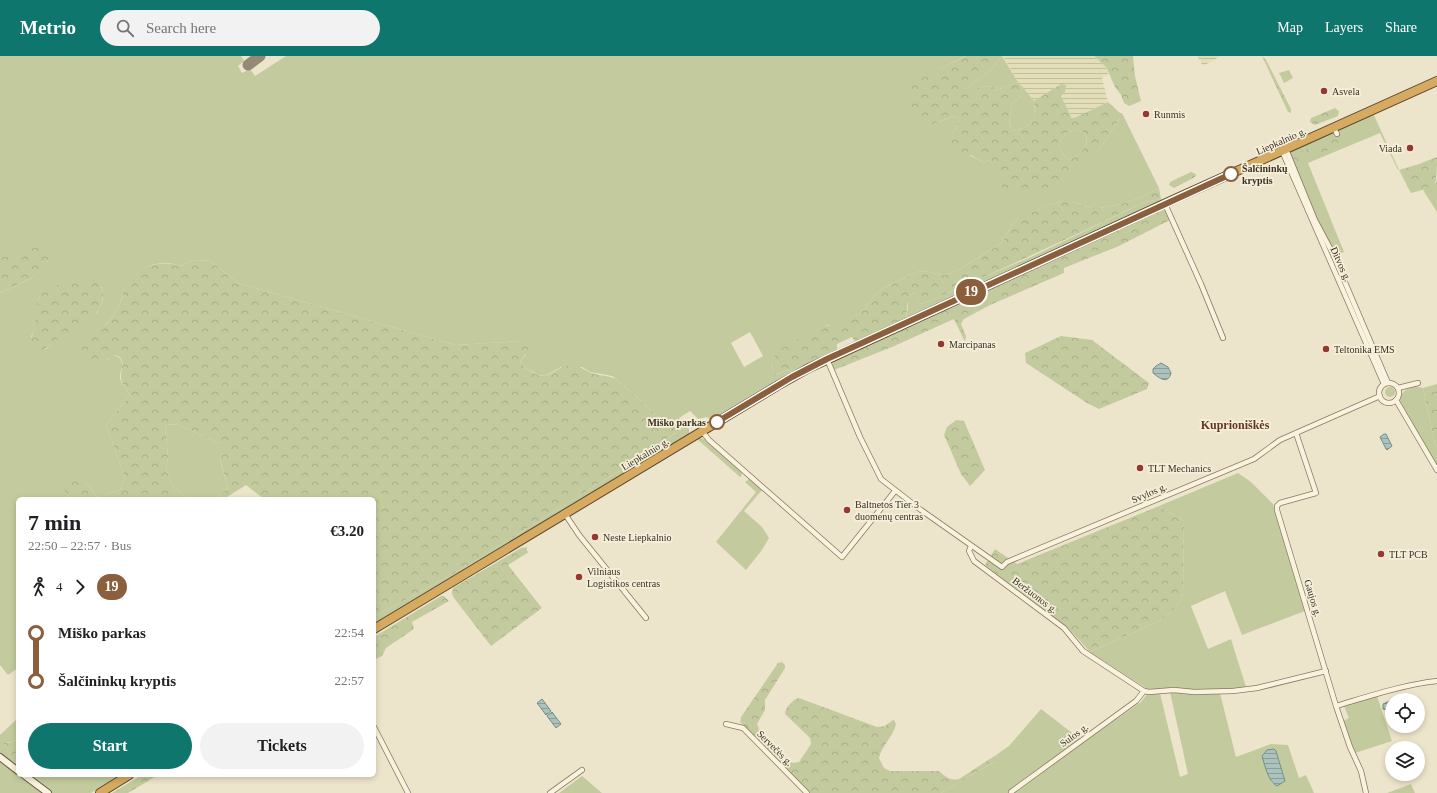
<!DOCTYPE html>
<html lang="en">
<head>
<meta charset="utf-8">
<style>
	body { margin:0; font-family:Georgia,serif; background:#f2f2f2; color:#202124; height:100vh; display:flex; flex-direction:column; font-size:15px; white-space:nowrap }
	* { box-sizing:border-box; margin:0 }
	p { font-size:13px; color:#757577 }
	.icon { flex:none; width:22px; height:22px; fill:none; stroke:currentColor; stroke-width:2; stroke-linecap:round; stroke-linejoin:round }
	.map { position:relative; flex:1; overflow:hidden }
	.side { position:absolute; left:16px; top:441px; width:360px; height:280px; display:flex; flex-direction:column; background:#fff; border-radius:6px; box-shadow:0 2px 6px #0003 }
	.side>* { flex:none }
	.badge { padding:0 8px; border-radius:13px; font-size:14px; line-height:26px }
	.buttons { position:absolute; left:1385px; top:637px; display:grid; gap:8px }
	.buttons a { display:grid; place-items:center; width:40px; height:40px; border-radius:50%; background:#fff; box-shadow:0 2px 6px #0003; font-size:20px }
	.map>.badge { position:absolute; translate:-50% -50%; box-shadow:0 0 0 2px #fff }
	.legs { display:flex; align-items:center; gap:6px; height:44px; padding:0 12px; font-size:13px }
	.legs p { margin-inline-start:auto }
	.overview { display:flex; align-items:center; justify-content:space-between; height:68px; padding:0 12px }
	h1 { font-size:22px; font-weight:800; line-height:30px }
	.primary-button { display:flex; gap:8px; margin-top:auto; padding:8px 12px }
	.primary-button a { flex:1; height:46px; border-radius:24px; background:#0f766e; color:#fff; font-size:16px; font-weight:800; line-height:46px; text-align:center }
	.primary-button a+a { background:#f2f2f2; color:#202124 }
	ul { padding:0 12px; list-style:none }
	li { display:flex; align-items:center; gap:14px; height:48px; font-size:15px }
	li i { display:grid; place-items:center; width:6px; height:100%; margin:0 5px; background:currentColor }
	li i::after { content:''; width:10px; height:10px; margin:-5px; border:3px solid; border-radius:50%; background:#fff }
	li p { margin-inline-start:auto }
	li:first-child i { background:linear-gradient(#0000 50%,currentColor 0) }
	li:last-child i { background:linear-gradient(currentColor 50%,#0000 0) }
	header { display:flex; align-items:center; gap:24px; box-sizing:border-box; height:56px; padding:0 20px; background:#0f766e; color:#fff }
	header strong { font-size:19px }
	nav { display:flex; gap:22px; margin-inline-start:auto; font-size:14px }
	.search { width:280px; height:36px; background:#f2f2f2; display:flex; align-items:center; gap:10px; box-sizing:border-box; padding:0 14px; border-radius:22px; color:#757577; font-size:15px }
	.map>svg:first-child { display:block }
</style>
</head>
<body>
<header>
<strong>Metrio</strong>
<div class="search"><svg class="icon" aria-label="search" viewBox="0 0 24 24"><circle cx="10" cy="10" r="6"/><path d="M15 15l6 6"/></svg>Search here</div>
<nav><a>Map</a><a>Layers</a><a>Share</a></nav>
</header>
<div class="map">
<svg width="1437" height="737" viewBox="0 0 1437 737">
	<defs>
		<pattern id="farmland-rules" width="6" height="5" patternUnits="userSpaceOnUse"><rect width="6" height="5" fill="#e2deb8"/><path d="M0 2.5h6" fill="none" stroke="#c3bf9e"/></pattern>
		<pattern id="forest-crowns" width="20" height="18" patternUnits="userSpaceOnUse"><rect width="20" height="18" fill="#c3cb9e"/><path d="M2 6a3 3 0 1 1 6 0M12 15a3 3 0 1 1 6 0" fill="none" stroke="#a8af88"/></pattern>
		<pattern id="water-rules" width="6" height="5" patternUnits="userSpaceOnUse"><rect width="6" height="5" fill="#abc2bd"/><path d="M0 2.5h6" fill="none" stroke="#8c9e99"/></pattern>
	</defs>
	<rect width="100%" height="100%" fill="#ede5cb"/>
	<g fill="url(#farmland-rules)">
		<polygon points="1003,0 1094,0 1106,11 1108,18 1102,22 1108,46 1072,63 1061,40 1061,28 1034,45 1018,26"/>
		<polygon points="1197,0 1221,0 1203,10"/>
	</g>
	<g fill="#c3cb9e" fill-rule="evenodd">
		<path d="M 0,0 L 241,0 L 244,5 L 238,10 L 242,17 L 250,13 L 255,20 L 286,0 L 965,0 L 914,27 L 931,69 L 954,60 L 959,63 L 955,74 L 942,85 L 983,106 L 990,104 L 998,119 L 1001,131 L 1099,94 L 1120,62 L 1120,57 L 1122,57 L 1159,132 L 1137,143 L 1121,148 L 1100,152 L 1091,152 L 1071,145 L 1062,145 L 1049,149 L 1014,165 L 1002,187 L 958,214 L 949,218 L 941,219 L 925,215 L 917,216 L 882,233 L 876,238 L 864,254 L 842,268 L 835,269 L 827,269 L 775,299 L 771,309 L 776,319 L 787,314 L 793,316 L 712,365 L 707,361 L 698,363 L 690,355 L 679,362 L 683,367 L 662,364 L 616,323 L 612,320 L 590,316 L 582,311 L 561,311 L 545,320 L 539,319 L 523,311 L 520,307 L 522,303 L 526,299 L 527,290 L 521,285 L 455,289 L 238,227 L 209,204 L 198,205 L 192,204 L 180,210 C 160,202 136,211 125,229 C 123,233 123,239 121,244 C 118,255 110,265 102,271 L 107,304 L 114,299 L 120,302 C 125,312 120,312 120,322 C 121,328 127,334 130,339 L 106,369 L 125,422 L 120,434 L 97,441 L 85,425 L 63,434 L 72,443 L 18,443 L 18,612 L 8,619 L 0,609 L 0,237 C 17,229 38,222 48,205 L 11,199 L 0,202 ZM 102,231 L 103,243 L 97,257 L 53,286 L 46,293 L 31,281 L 35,271 L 39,241 ZM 750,276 L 763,300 L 744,311 L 731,287 Z"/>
		<polygon points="1002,0 1018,26 994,35 991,30 971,34 970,29 991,14"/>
		<polygon points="1289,14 1293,22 1284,27 1279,17"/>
		<polygon points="1021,29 1034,45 1035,61 1028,70 1014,75 1009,69 1012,47 1022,40"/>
		<polygon points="1373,57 1399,114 1398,114 1380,77 1308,107 1344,196 1335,200 1315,162 1312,150 1308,139 1302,131 1290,97 1291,95"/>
		<path d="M 1072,74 C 1098,74 1085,100 1068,104 L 1060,94 L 1058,87 L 1067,77 Z"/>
		<polygon points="1437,124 1437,156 1423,134 1435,127"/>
		<polygon points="1161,143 1164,145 906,263 908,250 907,244 909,239 914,237 918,239 919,247 922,248 1033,200 1145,146"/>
		<path d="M 1415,330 L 1423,332 L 1435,388 L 1437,390 L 1437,410 L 1400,345 C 1401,335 1406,333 1415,330 Z"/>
		<circle cx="1390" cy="336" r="5"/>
		<polygon points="165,368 179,369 221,388 221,401 220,404 228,432 214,443 187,443 172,429 166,413 168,401"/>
		<polygon points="685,370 688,371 689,374 689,379 374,570 374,561 465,511 624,412 638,400 683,372"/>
		<polygon points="698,382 705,383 740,414 742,418 741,421 740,421 697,383"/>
		<path d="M 1238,417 L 1251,426 L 1273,448 L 1305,555 L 1242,579 L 1225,535 L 1191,550 L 1208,593 L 1231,583 L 1246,631 L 1219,634 L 1149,634 L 1090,596 L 1157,566 C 1169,559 1178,551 1183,538 L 1184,465 L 1159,450 Z"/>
		<polygon points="749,423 753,425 762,434 744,455 762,471 769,482 762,494 746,514 716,486 756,436 745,426"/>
		<path d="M 1170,636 L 1220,637 L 1236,701 L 1271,688 L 1288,689 L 1299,722 L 1306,719 L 1314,737 L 941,737 L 987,710 L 995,706 L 998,700 L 996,699 L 1009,690 L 1041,653 L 1084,686 L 1141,646 L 1147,638 L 1160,637 L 1180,721 L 1188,718 ZM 1267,694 L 1276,695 L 1284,722 L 1277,729 L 1272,727 L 1265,710 Z"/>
		<polygon points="1377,640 1392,685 1355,697 1343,665 1349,662 1344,650"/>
		<polygon points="18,662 18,683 12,686 7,686 13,706 18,708 18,712 0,698 0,679"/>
		<polygon points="0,704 43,737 0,737"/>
		<polygon points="28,719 121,719 91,737 53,737"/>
		<polygon points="582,720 602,737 559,737"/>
		<polygon points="1411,728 1415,737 1387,737"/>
	</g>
	<g fill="url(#forest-crowns)" fill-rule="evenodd">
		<path d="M 966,0 L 1002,0 L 991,14 L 970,29 L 971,33 L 992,30 L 994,35 L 1018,26 C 1022,30 1022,34 1022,40 L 1012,47 L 1009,69 L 1014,75 L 1028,70 L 1035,61 L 1034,45 L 1061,28 L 1066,29 L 1065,36 L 1061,40 L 1072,63 L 1108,46 L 1120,57 L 1120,62 L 1099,94 L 1073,119 L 1054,133 L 1035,137 L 1001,131 L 997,119 L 990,104 L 983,106 L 971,99 L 956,100 L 941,85 L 955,74 L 959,63 L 954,60 L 931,69 L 916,63 L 906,49 L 911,30 L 914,26 ZM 1072,74 C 1098,74 1085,100 1068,104 L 1060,94 L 1058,87 L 1067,77 Z"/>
		<polygon points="1094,0 1133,0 1135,20 1141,45 1129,50 1124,47 1121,39 1115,31 1106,11"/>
		<polygon points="1262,0 1266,4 1291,53 1291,57 1288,56"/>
		<polygon points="1335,52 1339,55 1338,60 1315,69 1310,66 1311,62"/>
		<polygon points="1335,81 1337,81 1339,86 1336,91 1296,107 1294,107 1292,101 1293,99"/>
		<path d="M 1437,101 C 1437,106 1437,124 1435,127 C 1430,133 1418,135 1411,137 L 1399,114 L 1419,108 Z"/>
		<polygon points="1191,116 1196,118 1195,121 1174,132 1169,129 1170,126"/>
		<path d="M 1159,132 L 1161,143 L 1145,146 C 1071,181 997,216 922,248 L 919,247 L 917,239 L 914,237 L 909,239 C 907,245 907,256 906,263 L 855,286 L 852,281 L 837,288 L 837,294 L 793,316 L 787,314 L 775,319 L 771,308 L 775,299 L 782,292 L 820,271 L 842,267 L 864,254 L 876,238 L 882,233 L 917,216 L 925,215 L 941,219 L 949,218 L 958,214 L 1002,187 L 1014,165 L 1021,161 L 1049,149 L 1062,145 L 1071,145 L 1091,152 L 1100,152 L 1121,148 L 1137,143 Z"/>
		<polygon points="1161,153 1166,155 1170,164 1119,190 1064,212 1064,217 990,249 964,263 961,268 966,280 965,286 954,263 892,291 834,314 832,305"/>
		<path d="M 37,191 C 42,193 47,194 48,200 C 51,217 12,231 0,237 L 0,202 Z"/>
		<path d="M 192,204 L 198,205 L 209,204 L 238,227 L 455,289 L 521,285 C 536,295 525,296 520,306 C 523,312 527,313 532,316 C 536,318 540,320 544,320 C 553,319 559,309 572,309 C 579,309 583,313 589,316 C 598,320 608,319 616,323 L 662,364 L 683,367 L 685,370 L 683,372 L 638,400 L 624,412 L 465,511 L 374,561 L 374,443 L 264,443 L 246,429 L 224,443 L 214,443 L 228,432 L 220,403 L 221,401 L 221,388 L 179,369 L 165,368 L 168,401 L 166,413 L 172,429 L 187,443 L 72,443 L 63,434 L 72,425 L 85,425 L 97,441 L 120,434 L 125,422 L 106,369 L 130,339 C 127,334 122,329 121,323 C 120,314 128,301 114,299 C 112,301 109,303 106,304 C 97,307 80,301 81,290 C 83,277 101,274 108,266 C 114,260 119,251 122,242 C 123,239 123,234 124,230 C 133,211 161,203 180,210 Z"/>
		<path d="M 92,222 C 100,226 102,230 103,239 C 103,243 102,246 100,250 C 92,270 74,274 57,284 C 50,288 45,296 36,294 C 28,283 33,280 35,268 C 36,260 36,247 40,240 C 47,228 79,224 92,222 Z"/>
		<polygon points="1061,280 1092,284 1149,327 1147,333 1099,353 1087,347 1026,307 1025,297"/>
		<polygon points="1437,328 1437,390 1435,388 1423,332"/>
		<polygon points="956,364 964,365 985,414 970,430 961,418 944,379 947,371"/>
		<path d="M 1159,450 L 1184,465 L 1183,538 C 1178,551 1169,559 1157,566 L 1090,596 L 1070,574 L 985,509 L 995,493 L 1017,508 Z"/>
		<polygon points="527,491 527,495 529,496 508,509 542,552 491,590 454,542 452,538 453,532 521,492"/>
		<polygon points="441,540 444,540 449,545 412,566 414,573 386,592 382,600 374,604 374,581"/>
		<path d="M 782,606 L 785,609 L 785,612 L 765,644 L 765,654 L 757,668 L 761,679 L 793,707 L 799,706 L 811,688 L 810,682 L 785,658 C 785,652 793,643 799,642 L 877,671 L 885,670 L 893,664 L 894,664 L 896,668 C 893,681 882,689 879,702 L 884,712 L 890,715 L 939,715 C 946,721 950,725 959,723 L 996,699 L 998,700 L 999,702 L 995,706 L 987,710 L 941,737 L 809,737 L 740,666 L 741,661 L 778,607 Z"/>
		<polygon points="18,683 18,708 13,706 2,691 4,687 12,686"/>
		<polygon points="142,719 158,719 128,737 112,737"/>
	</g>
	<g fill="url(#water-rules)" stroke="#71908b">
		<path d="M 1161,307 L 1168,311 L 1171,317 C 1168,329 1159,322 1153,317 L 1153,313 L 1156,310 Z"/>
		<polygon points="1384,378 1386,378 1392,390 1387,394 1386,393 1380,381"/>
		<polygon points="542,643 551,655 546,659 537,647"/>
		<polygon points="1392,644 1392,651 1386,654 1383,653 1383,648"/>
		<polygon points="552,656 561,668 556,672 547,660"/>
		<path d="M 1274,693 L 1276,695 L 1285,725 L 1277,730 C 1268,725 1265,710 1262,700 L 1267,694 Z"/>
	</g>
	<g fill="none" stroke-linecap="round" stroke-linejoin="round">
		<polyline stroke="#948a76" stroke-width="11" points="248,9 260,0"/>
		<defs>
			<g id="street">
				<polyline points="1334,72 1337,78"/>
				<polyline points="1286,93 1315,164 1332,196 1388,327"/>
				<polyline points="1282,95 1384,328"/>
				<polyline points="1165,148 1201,228 1223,282"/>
				<polyline points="827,303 860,381 881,423 921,454 1002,511 1007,506 1254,403 1280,384 1380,340"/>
				<circle cx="1389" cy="337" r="10"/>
				<polyline points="1398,332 1418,327"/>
				<polyline points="1396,344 1437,414"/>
				<polyline points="702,375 709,384 842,501 895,435"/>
				<polyline points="1296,377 1316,437 1280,447 1277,450 1277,454 1336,650 1350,691 1361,715 1366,737"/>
				<polyline points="565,458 579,479 646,562"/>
				<polyline points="971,490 969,495 974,505 1064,572 1083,595 1144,635 1149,636 1174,634 1194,636 1233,635 1257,632 1326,615"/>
				<path d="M 1336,650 C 1370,640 1402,629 1437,625"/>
				<polyline points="726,668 743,672 807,737"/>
				<polyline points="374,671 408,737"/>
				<polyline points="1011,736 1136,645 1144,635"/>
				<polyline points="550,737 582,714"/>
			</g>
			<g id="secondary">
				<polyline points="0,701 18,715"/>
				<polyline points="24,719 48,737"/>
			</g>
			<g id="highway">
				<polyline points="374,573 777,330 809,312 1177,142 1437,25"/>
				<polyline points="100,737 129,719"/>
			</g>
		</defs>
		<use href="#street" stroke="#89795f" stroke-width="6"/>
		<use href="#secondary" stroke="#6b5a42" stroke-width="8"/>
		<use href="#highway" stroke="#584733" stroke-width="10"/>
		<use href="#street" stroke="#f8f2de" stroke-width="4.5"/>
		<use href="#secondary" stroke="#f8f2de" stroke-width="6"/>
		<use href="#highway" stroke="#d6ab61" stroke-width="8"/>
	</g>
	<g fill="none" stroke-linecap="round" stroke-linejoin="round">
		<defs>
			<polyline id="line-1" points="717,366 792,321 827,303 1231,118"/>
		</defs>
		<use href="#line-1" stroke="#fff" stroke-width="9"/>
		<use href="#line-1" stroke="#8b5e3c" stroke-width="6"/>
	</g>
	<g fill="#953832" stroke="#f5efda" stroke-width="1.5">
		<circle cx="1324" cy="35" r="4"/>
		<circle cx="1146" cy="58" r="4"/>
		<circle cx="1410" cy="92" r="4"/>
		<circle cx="941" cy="288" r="4"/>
		<circle cx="1326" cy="293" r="4"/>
		<circle cx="1140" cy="412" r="4"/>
		<circle cx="847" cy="454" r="4"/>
		<circle cx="595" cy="481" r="4"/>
		<circle cx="1381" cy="498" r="4"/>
		<circle cx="579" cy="521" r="4"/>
	</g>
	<g fill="#fff" stroke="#8b5e3c" stroke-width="2">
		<circle cx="1231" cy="118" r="7"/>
		<circle cx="717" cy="366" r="7"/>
	</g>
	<g text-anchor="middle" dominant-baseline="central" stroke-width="3.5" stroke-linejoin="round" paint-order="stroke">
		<g font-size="10" fill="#3b3022" stroke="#f5efda" text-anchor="start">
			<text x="1332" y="35">Asvela</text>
			<text x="1154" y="58">Runmis</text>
			<text x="1402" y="92" text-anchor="end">Viada</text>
			<text x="949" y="288">Marcipanas</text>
			<text x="1334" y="293">Teltonika EMS</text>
			<text x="1148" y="412">TLT Mechanics</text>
			<text x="855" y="448">Baltnetos Tier 3<tspan x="855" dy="12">duomenų centras</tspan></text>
			<text x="603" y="481">Neste Liepkalnio</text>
			<text x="1389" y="498">TLT PCB</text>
			<text x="587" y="515">Vilniaus<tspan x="587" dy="12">Logistikos centras</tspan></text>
		</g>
		<g font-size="10" fill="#3b3022" stroke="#f5efda">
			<text transform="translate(1281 85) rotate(-24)">Liepkalnio g.</text>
			<text transform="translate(1341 208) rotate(66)">Ditvos g.</text>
			<text transform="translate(645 398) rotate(-31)">Liepkalnio g.</text>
			<text transform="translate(1149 437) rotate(-23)">Svylos g.</text>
			<text transform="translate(1035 539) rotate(37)">Beržuonos g.</text>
			<text transform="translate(1313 542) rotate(73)">Gaujos g.</text>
			<text transform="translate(1074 679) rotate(-36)">Sulos g.</text>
			<text transform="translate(775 692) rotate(45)">Servečės g.</text>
		</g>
		<g font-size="10" font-weight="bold" fill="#3b3022" stroke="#f5efda" text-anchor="start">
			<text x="1242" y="112">Šalčininkų<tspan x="1242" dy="12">kryptis</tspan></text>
			<text x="706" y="366" text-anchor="end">Miško parkas</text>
		</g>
		<g font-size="12" font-weight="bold" fill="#653623" stroke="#f5efda">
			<text x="1235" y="369">Kuprioniškės</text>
		</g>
	</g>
</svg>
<div class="buttons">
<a><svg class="icon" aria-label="locate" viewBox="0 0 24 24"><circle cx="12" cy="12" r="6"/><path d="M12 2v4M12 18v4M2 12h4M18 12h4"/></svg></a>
<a><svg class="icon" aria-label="layers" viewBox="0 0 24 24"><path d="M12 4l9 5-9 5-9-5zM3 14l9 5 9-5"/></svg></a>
</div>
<b class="badge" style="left:971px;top:236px;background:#8b5e3c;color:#fff">19</b>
<section class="side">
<div class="overview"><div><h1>7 min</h1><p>22:50 – 22:57 · Bus</p></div><b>€3.20</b></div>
<div class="legs"><svg class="icon" aria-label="walk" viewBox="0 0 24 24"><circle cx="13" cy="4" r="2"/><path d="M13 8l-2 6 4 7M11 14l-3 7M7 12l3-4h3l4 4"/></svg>4<svg class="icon" aria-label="forward" viewBox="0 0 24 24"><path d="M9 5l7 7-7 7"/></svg><b class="badge" style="background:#8b5e3c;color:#fff">19</b></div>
<ul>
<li><i style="color:#8b5e3c"></i><b>Miško parkas</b><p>22:54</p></li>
<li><i style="color:#8b5e3c"></i><b>Šalčininkų kryptis</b><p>22:57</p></li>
</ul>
<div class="primary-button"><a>Start</a><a>Tickets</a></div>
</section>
</div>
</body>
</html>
